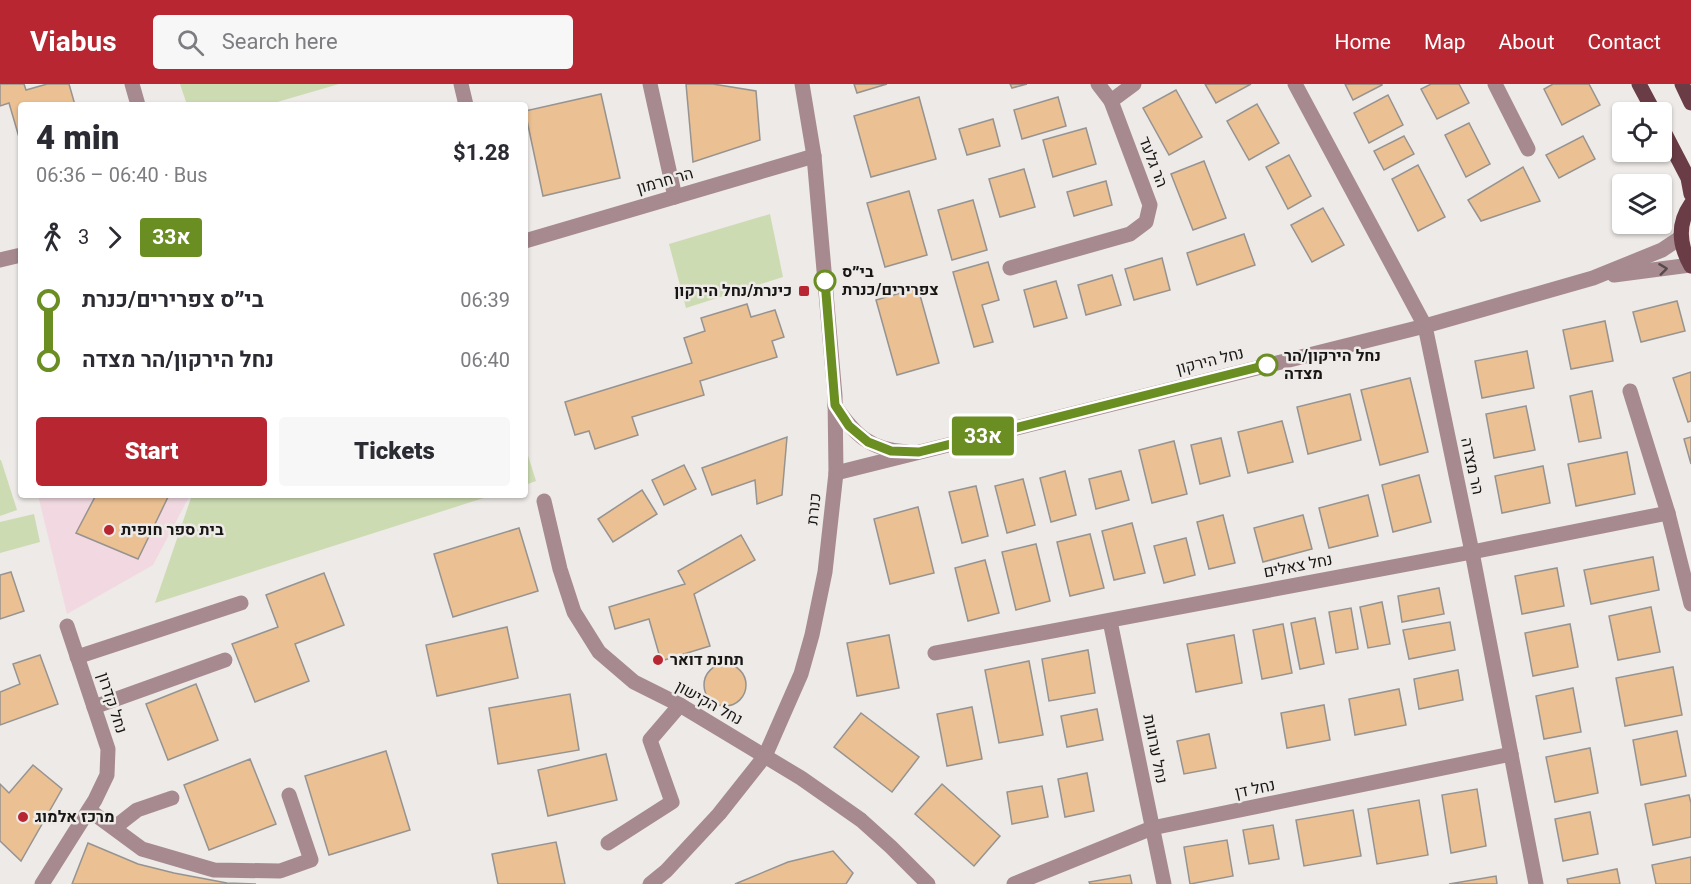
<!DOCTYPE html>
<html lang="en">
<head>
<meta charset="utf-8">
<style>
	body { margin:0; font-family:Georgia,Heebo,serif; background:#f7f7f7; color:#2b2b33; height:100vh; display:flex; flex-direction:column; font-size:22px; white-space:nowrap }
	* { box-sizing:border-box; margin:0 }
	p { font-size:20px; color:#7c7c81 }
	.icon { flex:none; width:33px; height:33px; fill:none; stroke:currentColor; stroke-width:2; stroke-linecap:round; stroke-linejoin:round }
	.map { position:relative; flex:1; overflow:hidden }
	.panel { position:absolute; left:18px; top:18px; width:510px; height:396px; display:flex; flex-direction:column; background:#fff; border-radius:6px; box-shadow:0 2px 4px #0004 }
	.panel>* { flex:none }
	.badge { padding:0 12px; border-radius:4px; font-size:21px; line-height:39px }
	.tools { position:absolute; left:1612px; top:18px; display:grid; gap:12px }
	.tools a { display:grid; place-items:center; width:60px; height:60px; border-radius:6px; background:#fff; box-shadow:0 2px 4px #0004; font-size:30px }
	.map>.badge { position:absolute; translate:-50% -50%; box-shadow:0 0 0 3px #fff }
	.legs { display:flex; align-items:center; gap:9px; height:66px; padding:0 18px; font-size:20px }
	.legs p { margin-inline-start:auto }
	.overview { display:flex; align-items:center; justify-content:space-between; height:102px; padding:0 18px }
	h1 { font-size:33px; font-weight:800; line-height:45px }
	.button { display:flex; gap:12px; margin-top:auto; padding:12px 18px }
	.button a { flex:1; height:69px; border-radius:6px; background:#b72631; color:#fff; font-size:24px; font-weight:800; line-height:69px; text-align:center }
	.button a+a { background:#f7f7f7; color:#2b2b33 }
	ul { padding:0 18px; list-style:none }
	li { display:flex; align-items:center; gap:21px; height:60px; font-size:22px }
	li i { display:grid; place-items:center; width:9px; height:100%; margin:0 8px; background:currentColor }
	li i::after { content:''; width:15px; height:15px; margin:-8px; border:4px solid; border-radius:50%; background:#fff }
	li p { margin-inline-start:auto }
	li:first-child i { background:linear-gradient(#0000 50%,currentColor 0) }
	li:last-child i { background:linear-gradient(currentColor 50%,#0000 0) }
	header { display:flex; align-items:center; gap:36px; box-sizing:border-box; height:84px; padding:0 30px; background:#b72631; color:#fff }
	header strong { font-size:28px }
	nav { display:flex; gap:33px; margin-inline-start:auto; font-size:21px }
	.search { width:420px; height:54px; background:#f7f7f7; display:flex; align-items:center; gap:15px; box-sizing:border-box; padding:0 21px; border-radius:6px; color:#7c7c81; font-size:22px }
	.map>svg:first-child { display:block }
</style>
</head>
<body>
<header>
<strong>Viabus</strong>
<div class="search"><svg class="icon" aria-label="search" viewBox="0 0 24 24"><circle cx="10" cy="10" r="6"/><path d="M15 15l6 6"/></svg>Search here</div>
<nav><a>Home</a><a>Map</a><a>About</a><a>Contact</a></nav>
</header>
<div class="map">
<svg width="1691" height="800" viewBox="0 0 1691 800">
	<rect width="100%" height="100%" fill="#edeae7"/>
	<polygon fill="#f2d9e1" points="38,411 190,411 153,481 67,530"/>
	<g fill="#cddbb3">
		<polygon points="180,0 339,0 267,21 187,21"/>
		<polygon points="770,130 783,193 686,224 669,160"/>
		<polygon points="525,362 536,397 525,401"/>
		<polygon points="0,376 1,376 17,426 0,432"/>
		<polygon points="192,411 493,411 155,519"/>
		<polygon points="34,430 40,458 0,469 0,438"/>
	</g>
	<g fill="#ebc092" stroke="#969391" stroke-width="1.5">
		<polygon points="0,0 24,0 26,6 47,0 69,0 75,21 21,21 21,60 9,19 0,22"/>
		<polygon points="686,0 713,0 756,7 760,56 693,78"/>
		<polygon points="854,0 887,0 857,9"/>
		<polygon points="1010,0 1027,0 1012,4"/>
		<polygon points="1205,0 1251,0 1216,19"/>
		<polygon points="1345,0 1382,0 1382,1 1353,16"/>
		<polygon points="1431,0 1459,0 1469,19 1437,35 1421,5"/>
		<polygon points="1553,0 1589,0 1600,21 1562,41 1544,5"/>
		<polygon points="1176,6 1202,53 1169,71 1143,24"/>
		<polygon points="601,10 620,94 543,112 525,27"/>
		<polygon points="1388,11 1403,41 1369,59 1354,29"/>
		<polygon points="919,13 936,75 871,93 854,32"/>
		<polygon points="1058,13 1066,42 1022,55 1014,26"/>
		<polygon points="1257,20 1279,59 1249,76 1227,37"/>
		<polygon points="993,35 1000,62 967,71 959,45"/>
		<polygon points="1469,39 1490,80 1466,93 1445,51"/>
		<polygon points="1086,44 1096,80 1053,93 1043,56"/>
		<polygon points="1404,52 1414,70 1384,86 1374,67"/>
		<polygon points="1583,52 1595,75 1559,94 1546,71"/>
		<polygon points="1289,71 1311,112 1288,125 1266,83"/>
		<polygon points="1204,77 1226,134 1193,146 1171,90"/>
		<polygon points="1418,81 1445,133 1418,147 1392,95"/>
		<polygon points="1523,83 1540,117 1481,137 1468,116"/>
		<polygon points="1024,85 1035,123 1000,133 989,95"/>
		<polygon points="1106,97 1112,121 1074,132 1067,108"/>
		<polygon points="909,107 927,171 885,183 867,119"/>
		<polygon points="973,116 987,166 952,176 938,126"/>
		<polygon points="1323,124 1344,161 1312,178 1291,141"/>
		<polygon points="1244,150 1255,181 1197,201 1187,169"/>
		<polygon points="1162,174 1170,206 1134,216 1125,185"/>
		<polygon points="988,178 999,216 982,221 993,258 974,263 953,188"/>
		<polygon points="1112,191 1121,221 1086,231 1078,201"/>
		<polygon points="1056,197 1067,234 1034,243 1024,206"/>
		<polygon points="918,204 939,279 897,291 876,216"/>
		<polygon points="1677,217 1685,247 1641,258 1633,228"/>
		<polygon points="747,220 751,233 775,226 784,253 772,257 777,273 700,297 704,311 632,333 638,351 595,365 589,347 575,351 565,318 692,279 684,254 705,247 701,234"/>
		<polygon points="1605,237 1613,277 1571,285 1563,246"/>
		<polygon points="1527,267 1534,304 1482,314 1475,277"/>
		<polygon points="1691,288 1691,337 1688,338 1673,294"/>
		<polygon points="1410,294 1428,368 1380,381 1361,306"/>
		<polygon points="1592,307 1601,354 1579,358 1570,312"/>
		<polygon points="1350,310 1361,356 1308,370 1297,323"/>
		<polygon points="1526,322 1535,366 1494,374 1486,330"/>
		<polygon points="1282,337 1293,378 1248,389 1238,348"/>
		<polygon points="787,353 782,411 757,420 755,396 712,411 702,384"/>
		<polygon points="1691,353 1691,380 1684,355"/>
		<polygon points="1221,354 1230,392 1200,400 1191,361"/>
		<polygon points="1174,357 1187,410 1152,419 1139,366"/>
		<polygon points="1627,368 1635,410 1576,422 1568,380"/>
		<polygon points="684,381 696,405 664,421 652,396"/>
		<polygon points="1543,382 1550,419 1502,429 1495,392"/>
		<polygon points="1065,387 1076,431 1051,438 1040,394"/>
		<polygon points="1121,387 1129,416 1096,425 1089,395"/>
		<polygon points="1419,391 1431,438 1393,448 1382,401"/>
		<polygon points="1023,395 1035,441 1007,449 995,402"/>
		<polygon points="976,402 988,452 962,459 949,408"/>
		<polygon points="642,406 657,430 613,458 598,435"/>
		<polygon points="96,411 169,411 138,475 76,449"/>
		<polygon points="1368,411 1378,452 1329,464 1319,424"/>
		<polygon points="918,423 934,489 890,500 874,435"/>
		<polygon points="1223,431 1235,479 1209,485 1197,438"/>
		<polygon points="1303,431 1312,465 1263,478 1254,444"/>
		<polygon points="1132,439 1145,489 1114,496 1102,447"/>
		<polygon points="519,444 538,507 453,533 434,470"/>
		<polygon points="1090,450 1104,504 1070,512 1057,458"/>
		<polygon points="741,451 755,476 694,510 710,562 661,577 649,535 615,545 609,523 685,500 678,487"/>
		<polygon points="1186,454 1195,491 1164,499 1154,462"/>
		<polygon points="1036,460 1050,517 1016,526 1002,468"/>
		<polygon points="1653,473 1659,506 1591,520 1584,486"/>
		<polygon points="985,476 999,529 968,537 955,484"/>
		<polygon points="1557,484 1564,522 1522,530 1515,492"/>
		<polygon points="11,488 24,527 0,535 0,491"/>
		<polygon points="324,489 344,541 295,560 309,597 255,618 232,560 278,543 266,511"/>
		<polygon points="1439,504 1444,530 1402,538 1398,512"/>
		<polygon points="1382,518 1390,560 1368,564 1360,523"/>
		<polygon points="1651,523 1660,568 1618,576 1609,532"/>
		<polygon points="1351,524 1358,565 1336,569 1329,528"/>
		<polygon points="1315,534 1324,580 1300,585 1291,539"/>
		<polygon points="1450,538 1455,566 1409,575 1403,546"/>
		<polygon points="1283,540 1292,589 1262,595 1253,546"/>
		<polygon points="1570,540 1578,583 1533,592 1525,549"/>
		<polygon points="507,543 518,594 437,612 426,561"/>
		<polygon points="889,551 899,604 857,612 847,559"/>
		<polygon points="1234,551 1242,599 1196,608 1187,560"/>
		<polygon points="1088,566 1095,609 1049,617 1042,575"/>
		<polygon points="40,571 58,620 0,641 0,608 20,600 13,580"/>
		<polygon points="1029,577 1043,651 999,659 985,586"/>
		<circle cx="725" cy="601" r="21"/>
		<polygon points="1673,583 1682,631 1625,642 1616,594"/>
		<polygon points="1458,586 1463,616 1419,625 1414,595"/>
		<polygon points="196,600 218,656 168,676 146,620"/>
		<polygon points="1573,604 1581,648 1544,655 1536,612"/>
		<polygon points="1399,605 1406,641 1355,651 1349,615"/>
		<polygon points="570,610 579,666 498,680 489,624"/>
		<polygon points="1324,621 1330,656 1287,664 1281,629"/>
		<polygon points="972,623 982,675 947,682 937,630"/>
		<polygon points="1097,625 1103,656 1067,663 1061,632"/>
		<polygon points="861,629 919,673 892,708 834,663"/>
		<polygon points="1677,647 1686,692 1641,701 1633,656"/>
		<polygon points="1209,650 1216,684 1184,690 1177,657"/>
		<polygon points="1590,664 1598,709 1555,718 1546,673"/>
		<polygon points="386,667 410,746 329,771 305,692"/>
		<polygon points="606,670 617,716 548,732 538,686"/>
		<polygon points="250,675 276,740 209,766 184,701"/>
		<polygon points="33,681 62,705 21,777 0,757 0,700 9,709"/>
		<polygon points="1087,689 1094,727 1065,733 1058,695"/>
		<polygon points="942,700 1000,752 974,782 915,730"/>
		<polygon points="1042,702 1048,733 1012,740 1007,708"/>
		<polygon points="1477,705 1486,762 1451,769 1442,711"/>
		<polygon points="1689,711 1691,719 1691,753 1653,761 1645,720"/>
		<polygon points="1419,716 1428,771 1377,780 1368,725"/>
		<polygon points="1353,726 1361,772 1304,782 1296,736"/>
		<polygon points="1590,728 1598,770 1563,777 1555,735"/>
		<polygon points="1273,741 1279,775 1249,780 1243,746"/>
		<polygon points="1227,756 1233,792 1190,800 1184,763"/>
		<polygon points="556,758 565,800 498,800 492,770"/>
		<polygon points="88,759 138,780 174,789 227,799 256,800 72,800"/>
		<polygon points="833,767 853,789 846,800 735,800 788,778"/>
		<polygon points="1691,773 1691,800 1656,800 1652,781"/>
		<polygon points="1617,785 1620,800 1568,800 1567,795"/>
		<polygon points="1130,791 1132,800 1090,800 1089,798"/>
		<polygon points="1496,792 1497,800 1449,800"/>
	</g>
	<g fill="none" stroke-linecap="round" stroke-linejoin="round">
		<g stroke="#a68a8f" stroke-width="15">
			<polyline points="132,0 138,21"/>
			<polyline points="461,0 466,21"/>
			<polyline points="650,0 675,113"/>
			<polyline points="1295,0 1425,242 1472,468 1536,800"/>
			<polyline points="1495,0 1528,65"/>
			<polyline points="1111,17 1134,0"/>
			<polyline points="525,157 814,72"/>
			<polyline points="0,176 21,171"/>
			<polyline points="1010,184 1130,150 1146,138 1150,121 1111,17 1098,0"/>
			<polyline points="1614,191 1691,181"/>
			<polyline points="1630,307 1668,429 1691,520"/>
			<path d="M 835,322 C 855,351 870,366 907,368"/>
			<polyline points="836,389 1425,242 1593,194 1662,166 1680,154"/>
			<polyline points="544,417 560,485 574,528 599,568 634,598 680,621 801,694 861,736 891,763 928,800"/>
			<polyline points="1110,537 1164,800"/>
			<polyline points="935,569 1472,468 1668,429"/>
			<polyline points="77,573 241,519"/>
			<polyline points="94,623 225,576"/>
			<polyline points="89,726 142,765 214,786 280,787 311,776 289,711"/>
			<polyline points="114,744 137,726 172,714"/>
			<polyline points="608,759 672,718 650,656 680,621"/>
			<polyline points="42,800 95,716 107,691 108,665 67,542"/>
			<polyline points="650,800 666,787 719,730 765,672 801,590 812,551 825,488 836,389 835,312 814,72 802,0"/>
			<polyline points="1014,800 1152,744 1511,670"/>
		</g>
		<g stroke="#6a3c45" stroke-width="15">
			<polyline points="1639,0 1654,28"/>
			<polyline points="1682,0 1691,19"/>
			<polyline points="1662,44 1688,94 1691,110"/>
			<path d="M 1691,120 C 1677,140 1679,161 1691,182"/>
		</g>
	</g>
	<defs><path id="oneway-chevron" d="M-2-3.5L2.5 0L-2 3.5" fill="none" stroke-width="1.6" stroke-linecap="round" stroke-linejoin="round" transform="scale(1.5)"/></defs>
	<use stroke="#574a4c" href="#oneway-chevron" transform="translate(1663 185) rotate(-7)"/>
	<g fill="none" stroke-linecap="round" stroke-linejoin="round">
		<defs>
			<polyline id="line-1" points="825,197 835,321 849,342 868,358 891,367 919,368 1267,281"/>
		</defs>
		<use href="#line-1" stroke="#fff" stroke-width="14"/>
		<use href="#line-1" stroke="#6b8e23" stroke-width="9"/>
	</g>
	<g fill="#fff" stroke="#6b8e23" stroke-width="3">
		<circle cx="825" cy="197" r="10"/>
		<circle cx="1267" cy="281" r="10"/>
	</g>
	<g fill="#b72631" stroke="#edeae7" stroke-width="2">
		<rect x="798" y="201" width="12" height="12" rx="3"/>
		<circle cx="109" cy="446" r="6"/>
		<circle cx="658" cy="576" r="6"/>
		<circle cx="23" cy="733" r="6"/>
	</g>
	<g text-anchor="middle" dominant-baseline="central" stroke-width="5" stroke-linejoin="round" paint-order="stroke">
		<g font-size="16" fill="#171615" stroke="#edeae7">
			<text transform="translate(1153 78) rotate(69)">הר גלעד</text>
			<text transform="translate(665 97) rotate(-16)">הר חרמון</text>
			<text transform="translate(1210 277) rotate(-14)">נחל הירקון</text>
			<text transform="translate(1472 382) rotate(78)">הר מצדה</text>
			<text transform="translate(814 425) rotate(-84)">כנרת</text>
			<text transform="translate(1298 482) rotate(-11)">נחל צאלים</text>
			<text transform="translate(112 619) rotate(72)">נחל קדרון</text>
			<text transform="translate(709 619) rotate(29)">נחל הקישון</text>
			<text transform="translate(1155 665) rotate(79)">נחל ערוגות</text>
			<text transform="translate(1255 705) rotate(-12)">נחל דן</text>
		</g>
		<g font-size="16" font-weight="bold" fill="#171615" stroke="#edeae7" text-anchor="start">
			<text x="842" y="188">בי״ס<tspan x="842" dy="18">צפרירים/כנרת</tspan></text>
			<text x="1284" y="272">נחל הירקון/הר<tspan x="1284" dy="18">מצדה</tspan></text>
		</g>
		<g font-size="16" font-weight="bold" fill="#171615" stroke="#edeae7" text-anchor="start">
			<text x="792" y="207" text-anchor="end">כינרת/נחל הירקון</text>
			<text x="121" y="446">בית ספר חופית</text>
			<text x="670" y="576">תחנת דואר</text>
			<text x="35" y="733">מרכז אלמוג</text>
		</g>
	</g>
</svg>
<div class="tools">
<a><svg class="icon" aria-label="locate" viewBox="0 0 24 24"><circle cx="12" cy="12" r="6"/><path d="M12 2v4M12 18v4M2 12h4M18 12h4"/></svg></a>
<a><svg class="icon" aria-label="layers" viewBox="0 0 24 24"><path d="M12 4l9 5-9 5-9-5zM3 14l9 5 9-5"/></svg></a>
</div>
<b class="badge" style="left:983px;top:352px;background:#6b8e23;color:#fff">33א</b>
<section class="panel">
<div class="overview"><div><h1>4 min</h1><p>06:36 – 06:40 · Bus</p></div><b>$1.28</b></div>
<div class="legs"><svg class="icon" aria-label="walk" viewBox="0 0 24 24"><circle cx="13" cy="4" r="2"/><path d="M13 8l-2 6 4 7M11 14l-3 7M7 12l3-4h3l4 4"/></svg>3<svg class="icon" aria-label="forward" viewBox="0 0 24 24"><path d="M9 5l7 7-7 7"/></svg><b class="badge" style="background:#6b8e23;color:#fff">33א</b></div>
<ul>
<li><i style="color:#6b8e23"></i><b>בי״ס צפרירים/כנרת</b><p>06:39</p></li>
<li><i style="color:#6b8e23"></i><b>נחל הירקון/הר מצדה</b><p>06:40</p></li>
</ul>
<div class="button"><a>Start</a><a>Tickets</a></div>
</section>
</div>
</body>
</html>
